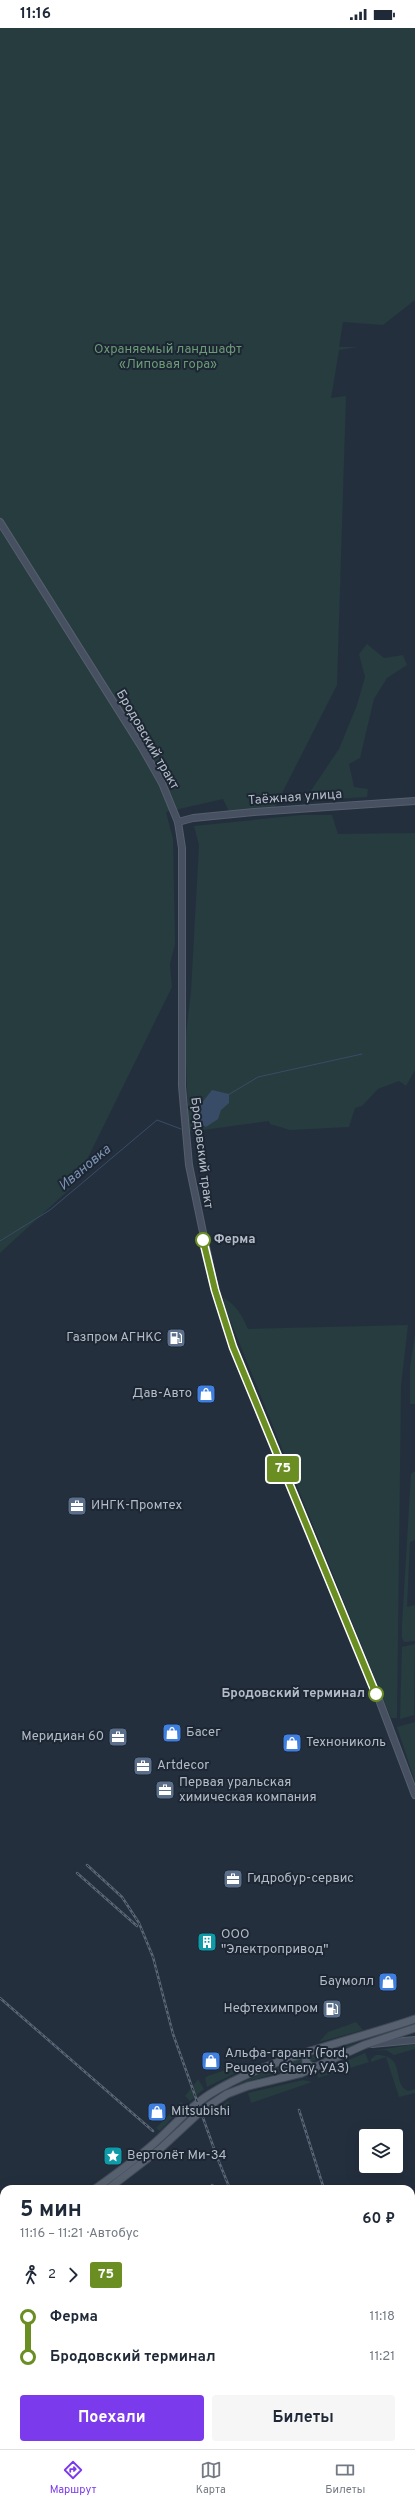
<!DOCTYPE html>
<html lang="ru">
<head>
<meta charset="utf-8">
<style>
	body { margin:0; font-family:Overpass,sans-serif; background:#f6f6f7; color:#1f2937; height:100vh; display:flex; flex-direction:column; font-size:15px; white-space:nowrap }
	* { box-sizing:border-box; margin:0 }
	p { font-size:13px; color:#747a83 }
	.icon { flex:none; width:22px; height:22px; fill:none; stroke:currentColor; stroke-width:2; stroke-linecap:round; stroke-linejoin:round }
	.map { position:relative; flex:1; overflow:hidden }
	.side { position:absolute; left:0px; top:2157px; width:415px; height:264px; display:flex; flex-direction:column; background:#fff; border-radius:12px 12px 0 0; box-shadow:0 4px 16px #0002 }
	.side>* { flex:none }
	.badge { padding:0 8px; border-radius:3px; font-size:14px; line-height:26px }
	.tools { position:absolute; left:359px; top:2101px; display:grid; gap:8px }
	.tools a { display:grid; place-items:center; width:44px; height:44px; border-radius:4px; background:#fff; box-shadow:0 4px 16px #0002; font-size:20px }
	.map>.badge { position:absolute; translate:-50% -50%; box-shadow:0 0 0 2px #fff }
	.legs { display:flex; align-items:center; gap:6px; height:44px; padding:0 20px; font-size:13px }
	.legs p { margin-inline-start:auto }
	.overview { display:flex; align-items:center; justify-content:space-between; height:68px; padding:0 20px }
	h1 { font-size:22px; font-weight:700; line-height:30px }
	.primary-button { display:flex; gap:8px; margin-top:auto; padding:8px 20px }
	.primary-button a { flex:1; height:46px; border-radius:4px; background:#7c3aed; color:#fff; font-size:16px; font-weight:700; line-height:46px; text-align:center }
	.primary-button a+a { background:#f6f6f7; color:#1f2937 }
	ul { padding:0 20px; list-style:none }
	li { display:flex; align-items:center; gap:14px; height:40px; font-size:15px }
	li i { display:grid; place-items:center; width:6px; height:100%; margin:0 5px; background:currentColor }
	li i::after { content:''; width:10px; height:10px; margin:-5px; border:3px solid; border-radius:50%; background:#fff }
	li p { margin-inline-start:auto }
	li:first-child i { background:linear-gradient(#0000 50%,currentColor 0) }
	li:last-child i { background:linear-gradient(currentColor 50%,#0000 0) }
	.status { display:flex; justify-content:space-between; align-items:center; height:28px; padding:0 20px; background:#fff; direction:ltr }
	.status svg { height:11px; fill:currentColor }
	.tabs { display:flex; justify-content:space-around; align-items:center; height:56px; border-top:1px solid #e0e1e3; background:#fff; font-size:11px; color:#747a83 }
	.tabs a { display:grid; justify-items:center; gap:2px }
	.tabs .selected { color:#7c3aed }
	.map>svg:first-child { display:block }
</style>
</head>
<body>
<div class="status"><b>11:16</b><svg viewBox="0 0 49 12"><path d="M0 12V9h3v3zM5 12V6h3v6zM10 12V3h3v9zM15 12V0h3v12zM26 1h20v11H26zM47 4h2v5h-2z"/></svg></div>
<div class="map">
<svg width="415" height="2421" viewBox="0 0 415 2421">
	<rect width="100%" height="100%" fill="#242f3e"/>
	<g fill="#263c3f">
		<polygon points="0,0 415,0 415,272 383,297 343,294 339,319 358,319 339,322 331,370 346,368 337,657 275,779 229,783 223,771 166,784 173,811 175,916 170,936 172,959 75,1156 0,1225"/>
		<polygon points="367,616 384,630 403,627 407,637 387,650 374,671 360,730 349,736 354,759 368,761 367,769 304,773 339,721 357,677 365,649 359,626"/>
		<polygon points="301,787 332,787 338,806 415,805 415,1042 406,1058 399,1053 378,1061 362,1078 355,1080 349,1099 290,1102 270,1096 269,1093 189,1104 185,1015 191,963 199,817 194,798"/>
		<path d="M 224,1270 C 237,1278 242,1287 248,1301 L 408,1297 L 401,1358 L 397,1690 L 391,1690 L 224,1277 Z"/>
		<polygon points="415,1307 415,1376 410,1376 410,1339"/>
		<polygon points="415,1443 415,1512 410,1514 407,1579 415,1577 415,1613 404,1614 402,1610 402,1597 411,1446"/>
		<polygon points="415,1616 414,1687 400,1691 402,1619"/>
		<polygon points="415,1694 415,1754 397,1699"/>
		<polygon points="356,1994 363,2002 319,2014 328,2004"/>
		<polygon points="367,2012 313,2033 310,2033 309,2029"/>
		<polygon points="415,2016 415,2021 394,2027 386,2022 372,2023"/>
		<polygon points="365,2025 369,2034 318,2050 317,2046"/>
		<path d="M 376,2027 C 407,2027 391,2055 408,2063 L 415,2061 L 415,2065 L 399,2069 L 386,2029 L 371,2034 L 371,2031 Z"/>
		<polygon points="302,2029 302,2034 306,2039 293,2043 293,2037 290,2033"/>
		<polygon points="284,2036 287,2037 286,2042 233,2058"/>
		<polygon points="237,2038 242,2042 207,2059 205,2050 208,2048"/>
		<polygon points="198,2051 204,2061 190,2073 185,2068"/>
		<polygon points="303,2052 312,2054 251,2075 248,2065"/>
		<polygon points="228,2073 232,2081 217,2086 215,2083"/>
		<polygon points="181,2074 184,2077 160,2103 156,2100"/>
	</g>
	<polygon fill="#394c67" points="212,1062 229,1066 229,1075 221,1082 218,1091 206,1099 197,1094 194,1085"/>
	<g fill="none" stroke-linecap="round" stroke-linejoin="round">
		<g stroke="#394c67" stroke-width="1">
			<polyline points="228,1067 258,1049 362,1026"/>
			<polyline points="191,1100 197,1094"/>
			<polyline points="0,1213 50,1182 157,1092 181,1101"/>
		</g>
		<defs>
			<g id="secondary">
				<polyline points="0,494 141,718 162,755 178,794 182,820 182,1058 189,1137 215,1262 233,1319 378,1669 415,1767"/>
				<polyline points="178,794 193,790 254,784 415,773"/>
				<polyline points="372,2016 415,2012"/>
			</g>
			<g id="primary">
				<polyline points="310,2023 306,2028 306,2034 310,2038 316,2039"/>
				<polyline points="279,2034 286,2034 290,2039 288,2045 283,2049"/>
				<path d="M 95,2161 C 117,2145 140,2129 160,2110 C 176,2095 191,2078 210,2066 C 270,2029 348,2014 415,1991"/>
				<polyline points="108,2161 160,2121 201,2083 227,2066 248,2058 302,2045 364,2017 415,2000"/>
				<polyline points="0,2229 4,2227"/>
				<polyline points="0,2243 4,2240"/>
			</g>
		</defs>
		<use href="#secondary" stroke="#565f6c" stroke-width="8"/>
		<use href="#primary" stroke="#414a57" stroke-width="9"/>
		<use href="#secondary" stroke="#465061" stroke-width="6"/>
		<use href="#primary" stroke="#56606e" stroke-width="7"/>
		<defs>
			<g id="rail">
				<polyline points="87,1837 122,1869 139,1895 153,1929 173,2006 217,2129 230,2161"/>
				<polyline points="77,1845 137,1898"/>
				<polyline points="0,1970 153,2103"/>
				<polyline points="299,2082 324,2161"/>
				<polyline points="212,2157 217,2161"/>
				<polyline points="411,2330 415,2334"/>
				<polyline points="411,2362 415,2365"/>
				<polyline points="368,2417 382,2421"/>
				<polyline points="399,2418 404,2421"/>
			</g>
		</defs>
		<use href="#rail" stroke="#5a6575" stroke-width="2.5"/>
		<use href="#rail" stroke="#1d2633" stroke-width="1" stroke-dasharray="3" stroke-linecap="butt"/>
	</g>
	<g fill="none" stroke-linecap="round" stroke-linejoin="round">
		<defs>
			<polyline id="line-1" points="203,1212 215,1262 233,1319 376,1666"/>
		</defs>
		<use href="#line-1" stroke="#fff" stroke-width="9"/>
		<use href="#line-1" stroke="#6b8e23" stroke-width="6"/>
	</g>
	<defs>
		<symbol id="fuel-square" viewBox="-11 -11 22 22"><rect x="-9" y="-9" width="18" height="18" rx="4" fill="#5c6f8a" stroke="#1d2633"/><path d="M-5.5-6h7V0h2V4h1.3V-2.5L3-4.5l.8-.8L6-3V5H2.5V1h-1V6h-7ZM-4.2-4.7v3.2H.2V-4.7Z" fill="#fff"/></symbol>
		<symbol id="shop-square" viewBox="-11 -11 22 22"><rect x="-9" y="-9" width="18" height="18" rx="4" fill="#3f7fe0" stroke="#1d2633"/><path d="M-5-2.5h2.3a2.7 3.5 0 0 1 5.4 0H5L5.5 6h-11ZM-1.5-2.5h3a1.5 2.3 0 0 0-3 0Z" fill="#fff"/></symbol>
		<symbol id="office-square" viewBox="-11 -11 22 22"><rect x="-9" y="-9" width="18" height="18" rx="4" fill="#5c6f8a" stroke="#1d2633"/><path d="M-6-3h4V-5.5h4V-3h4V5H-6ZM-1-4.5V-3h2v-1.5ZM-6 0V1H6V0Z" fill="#fff"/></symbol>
		<symbol id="building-square" viewBox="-11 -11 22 22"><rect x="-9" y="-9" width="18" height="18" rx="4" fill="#0f9aa8" stroke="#1d2633"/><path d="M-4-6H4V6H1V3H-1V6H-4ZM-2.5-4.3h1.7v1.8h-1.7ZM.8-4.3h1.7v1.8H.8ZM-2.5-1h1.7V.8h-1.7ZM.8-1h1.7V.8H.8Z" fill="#fff"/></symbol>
		<symbol id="sight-square" viewBox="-11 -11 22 22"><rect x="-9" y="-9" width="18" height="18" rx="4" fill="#0f9aa8" stroke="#1d2633"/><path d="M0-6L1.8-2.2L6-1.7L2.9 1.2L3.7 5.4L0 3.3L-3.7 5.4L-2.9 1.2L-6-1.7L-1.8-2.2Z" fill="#fff"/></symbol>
	</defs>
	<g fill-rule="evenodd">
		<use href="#fuel-square" x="165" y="1299" width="22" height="22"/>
		<use href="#shop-square" x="195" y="1355" width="22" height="22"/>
		<use href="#office-square" x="66" y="1467" width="22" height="22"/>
		<use href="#shop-square" x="161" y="1694" width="22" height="22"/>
		<use href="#office-square" x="107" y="1698" width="22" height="22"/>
		<use href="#shop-square" x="281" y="1704" width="22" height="22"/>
		<use href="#office-square" x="132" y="1727" width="22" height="22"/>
		<use href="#office-square" x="154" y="1751" width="22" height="22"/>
		<use href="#office-square" x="222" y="1840" width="22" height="22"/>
		<use href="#building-square" x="196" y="1903" width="22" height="22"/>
		<use href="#shop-square" x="377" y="1943" width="22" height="22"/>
		<use href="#fuel-square" x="321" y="1970" width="22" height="22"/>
		<use href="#shop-square" x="200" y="2022" width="22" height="22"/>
		<use href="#shop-square" x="146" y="2073" width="22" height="22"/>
		<use href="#sight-square" x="102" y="2117" width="22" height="22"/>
	</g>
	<g fill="#fff" stroke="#6b8e23" stroke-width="2">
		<circle cx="203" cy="1212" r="7"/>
		<circle cx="376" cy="1666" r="7"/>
	</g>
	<g text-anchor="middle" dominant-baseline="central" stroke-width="4" stroke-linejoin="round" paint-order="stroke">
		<g font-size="13" fill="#6b9a76" stroke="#1d2633">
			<text x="168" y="322">Охраняемый ландшафт<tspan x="168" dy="15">«Липовая гора»</tspan></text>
		</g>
		<g font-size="13" fill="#b4bcc9" stroke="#1d2633">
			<text transform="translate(147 712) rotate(60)">Бродовский тракт</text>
			<text transform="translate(295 770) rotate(-4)">Таёжная улица</text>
			<text transform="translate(201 1125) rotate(83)">Бродовский тракт</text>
		</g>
		<g font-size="13" font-weight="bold" fill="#b4bcc9" stroke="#1d2633" text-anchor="start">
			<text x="214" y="1212">Ферма</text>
			<text x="365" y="1666" text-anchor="end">Бродовский терминал</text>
		</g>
		<g font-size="13" fill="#b4bcc9" stroke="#1d2633" text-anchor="start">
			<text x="162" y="1310" text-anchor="end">Газпром АГНКС</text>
			<text x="192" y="1366" text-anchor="end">Дав-Авто</text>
			<text x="91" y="1478">ИНГК-Промтех</text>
			<text x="186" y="1705">Басег</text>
			<text x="104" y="1709" text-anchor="end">Меридиан 60</text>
			<text x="306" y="1715">Технониколь</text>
			<text x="157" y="1738">Artdecor</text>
			<text x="179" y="1755">Первая уральская<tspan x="179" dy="15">химическая компания</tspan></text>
			<text x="247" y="1851">Гидробур-сервис</text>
			<text x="221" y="1907">ООО<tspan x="221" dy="15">"Электропривод"</tspan></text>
			<text x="374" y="1954" text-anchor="end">Баумолл</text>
			<text x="318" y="1981" text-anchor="end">Нефтехимпром</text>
			<text x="225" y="2026">Альфа-гарант (Ford,<tspan x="225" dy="15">Peugeot, Chery, УАЗ)</tspan></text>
			<text x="171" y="2084">Mitsubishi</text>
			<text x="127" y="2128">Вертолёт Ми-34</text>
		</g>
		<g font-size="14" font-style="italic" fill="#7c92b1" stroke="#1d2633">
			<text transform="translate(85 1140) rotate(-40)">Ивановка</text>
		</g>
	</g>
</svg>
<div class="tools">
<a><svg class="icon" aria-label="layers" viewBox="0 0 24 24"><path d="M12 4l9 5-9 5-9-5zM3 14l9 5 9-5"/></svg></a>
</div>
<b class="badge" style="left:283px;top:1441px;background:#6b8e23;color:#fff">75</b>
<section class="side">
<div class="overview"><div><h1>5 мин</h1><p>11:16 – 11:21 · Автобус</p></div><b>60 ₽</b></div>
<div class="legs"><svg class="icon" aria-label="walk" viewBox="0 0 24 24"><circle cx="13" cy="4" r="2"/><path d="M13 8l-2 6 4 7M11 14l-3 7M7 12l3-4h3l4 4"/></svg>2<svg class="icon" aria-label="forward" viewBox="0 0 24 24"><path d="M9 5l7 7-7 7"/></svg><b class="badge" style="background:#6b8e23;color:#fff">75</b></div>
<ul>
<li><i style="color:#6b8e23"></i><b>Ферма</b><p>11:18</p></li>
<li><i style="color:#6b8e23"></i><b>Бродовский терминал</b><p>11:21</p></li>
</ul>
<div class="primary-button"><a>Поехали</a><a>Билеты</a></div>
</section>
</div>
<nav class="tabs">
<a class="selected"><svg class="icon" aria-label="directions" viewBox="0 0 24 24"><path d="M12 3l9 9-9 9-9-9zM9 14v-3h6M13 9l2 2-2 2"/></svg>Маршрут</a>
<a><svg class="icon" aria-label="map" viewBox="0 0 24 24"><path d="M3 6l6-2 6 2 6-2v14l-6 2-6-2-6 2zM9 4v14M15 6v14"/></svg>Карта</a>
<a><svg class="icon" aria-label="tickets" viewBox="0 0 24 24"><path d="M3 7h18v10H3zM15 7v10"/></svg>Билеты</a>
</nav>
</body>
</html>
